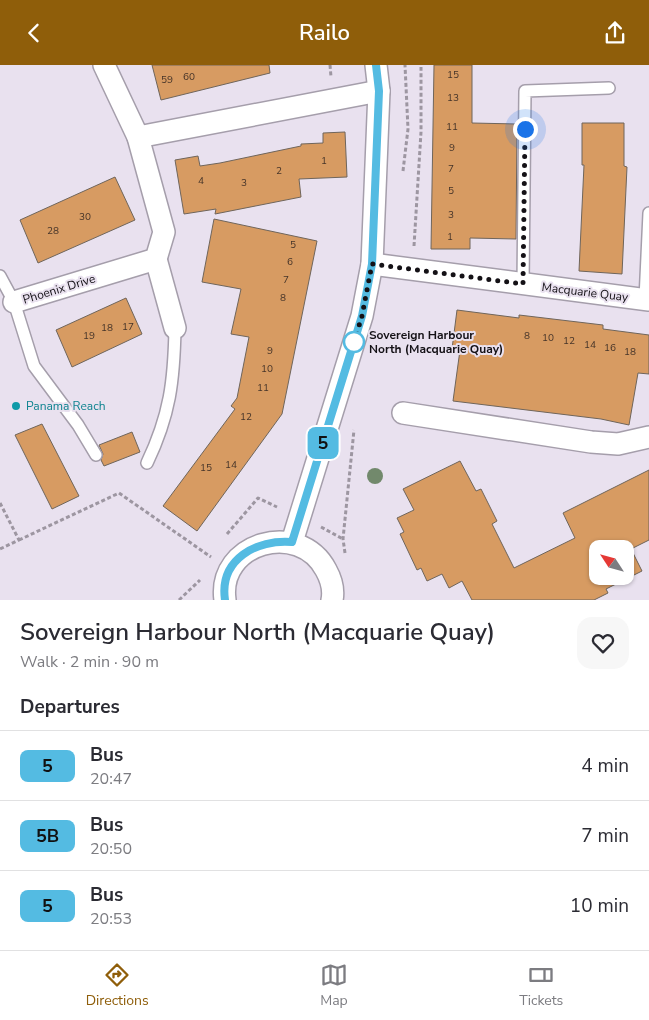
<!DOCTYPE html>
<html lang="en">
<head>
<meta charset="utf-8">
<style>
	body { margin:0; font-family:"Nunito Sans",sans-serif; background:#f7f7f7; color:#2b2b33; height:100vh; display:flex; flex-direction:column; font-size:19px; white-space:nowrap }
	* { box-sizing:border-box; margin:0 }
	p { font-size:16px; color:#7c7c81 }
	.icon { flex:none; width:28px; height:28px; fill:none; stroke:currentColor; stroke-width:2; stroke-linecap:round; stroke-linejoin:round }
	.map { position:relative; height:535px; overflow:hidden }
	.drawer { display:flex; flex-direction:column; background:#fff; flex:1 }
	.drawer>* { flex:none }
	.badge { padding:0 10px; border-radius:8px; font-size:18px; line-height:32px }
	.needle { width:32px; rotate:306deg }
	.tools { position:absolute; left:589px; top:475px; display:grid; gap:10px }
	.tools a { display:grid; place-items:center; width:45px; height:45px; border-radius:10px; background:#fff; box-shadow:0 1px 4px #0004; font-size:25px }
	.you { position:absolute; width:25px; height:25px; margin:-12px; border:4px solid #fff; border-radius:50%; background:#1a73e8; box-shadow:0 0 0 8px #1a73e833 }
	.map>.badge { position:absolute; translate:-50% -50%; box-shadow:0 0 0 2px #fff }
	h2 { padding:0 20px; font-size:19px; line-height:45px }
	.round { display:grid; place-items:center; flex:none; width:52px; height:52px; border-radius:15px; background:#f7f7f7 }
	.summary { display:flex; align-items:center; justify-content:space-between; height:85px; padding:0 20px }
	h1 { font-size:24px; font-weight:600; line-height:38px }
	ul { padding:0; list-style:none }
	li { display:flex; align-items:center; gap:15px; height:70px; padding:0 20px; border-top:1px solid #e1e1e2 }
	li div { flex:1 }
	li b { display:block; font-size:19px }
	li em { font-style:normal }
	li .badge { min-width:55px; font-weight:700; text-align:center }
	header { display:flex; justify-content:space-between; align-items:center; height:65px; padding:0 20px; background:#8f5e0a; color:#fff; font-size:22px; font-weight:600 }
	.tabs { display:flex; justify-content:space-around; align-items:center; height:70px; border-top:1px solid #e1e1e2; background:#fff; font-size:14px; color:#7c7c81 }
	.tabs a { display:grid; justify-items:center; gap:2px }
	.tabs .active { color:#8f5e0a }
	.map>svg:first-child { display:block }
</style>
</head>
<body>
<header><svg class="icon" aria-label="back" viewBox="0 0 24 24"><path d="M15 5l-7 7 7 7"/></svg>Railo<svg class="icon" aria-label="share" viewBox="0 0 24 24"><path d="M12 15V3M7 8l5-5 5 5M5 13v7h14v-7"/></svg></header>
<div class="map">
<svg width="649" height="535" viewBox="0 0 649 535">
	<rect width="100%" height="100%" fill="#e9e1ef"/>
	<g fill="#d79b62" stroke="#6f655b" fill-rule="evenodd">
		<polygon points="152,0 269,0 270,8 161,35"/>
		<polygon points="434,0 472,0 472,58 517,59 516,174 470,173 470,184 431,184"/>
		<polygon points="582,58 624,58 624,101 627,102 622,209 579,206 584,100 582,100"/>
		<polygon points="345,67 347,112 299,114 301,132 215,149 216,144 184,149 175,95 198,91 200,101 220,98 301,81 301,79 323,78 323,68"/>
		<polygon points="115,112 135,155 38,198 20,155"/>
		<polygon points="214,154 317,176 282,349 197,466 163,441 235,344 231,341 237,333 249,272 231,269 241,224 202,217"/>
		<polygon points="126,233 142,269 72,302 56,265"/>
		<polygon points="457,245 519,253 519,250 603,260 603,264 649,270 649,309 638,308 629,360 601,354 453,336 460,285 452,284"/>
		<polygon points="42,359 79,431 52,444 15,370"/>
		<polygon points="132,367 140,387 104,401 101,395 103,389 99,380"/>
		<path d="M 460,396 L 476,426 L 481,424 L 497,456 L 492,459 L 514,503 L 575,473 L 563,448 L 649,405 L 649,475 L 631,484 L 642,506 L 606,524 L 608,528 L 594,535 L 472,535 L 462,516 L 449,523 L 442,509 L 427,516 L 421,503 L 417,505 L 400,469 L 404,467 L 397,453 L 414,445 L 403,424 ZM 598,484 L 625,484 L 625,511 L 598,511 Z"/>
	</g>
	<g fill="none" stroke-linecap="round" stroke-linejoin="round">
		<defs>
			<g id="service">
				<polyline points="0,211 14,237 34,301 78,360 96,390"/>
				<polyline points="523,219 525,26 609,23"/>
				<polyline points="645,234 649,148"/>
				<path d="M 147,398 C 170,350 174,316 175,263"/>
			</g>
			<g id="minor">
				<polyline points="138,72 379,26"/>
				<polyline points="156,194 175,263"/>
				<polyline points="372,199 649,235"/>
				<polyline points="14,237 156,194 164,167 138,72 104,0"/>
				<polyline points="403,348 591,377 618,379 649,372"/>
				<polyline points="292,477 362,251 372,199 379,26 376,0"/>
				<path d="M 225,535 C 217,478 299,454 326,505 C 331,514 334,525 332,535"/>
			</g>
		</defs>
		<use href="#service" stroke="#a59eab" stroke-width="14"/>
		<use href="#minor" stroke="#a59eab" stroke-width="24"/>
		<g stroke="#9d96a1" stroke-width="3" stroke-dasharray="4 2.5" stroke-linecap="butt">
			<polyline points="330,0 331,12"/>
			<polyline points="403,106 408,64 405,0"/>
			<polyline points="414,181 421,67 421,2"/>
			<polyline points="0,438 19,475 0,484"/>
			<polyline points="321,462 343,474"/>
			<polyline points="227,469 258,433 277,442"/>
			<polyline points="19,475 119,428 211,492"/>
			<polyline points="345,488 343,474 354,365"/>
			<polyline points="179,535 200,515"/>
		</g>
		<use href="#service" stroke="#fff" stroke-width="11"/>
		<use href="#minor" stroke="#fff" stroke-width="21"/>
	</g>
	<circle fill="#72896c" cx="375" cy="411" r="8"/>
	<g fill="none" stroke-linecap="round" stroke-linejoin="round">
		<defs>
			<path id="line" d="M 225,535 C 219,494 257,474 292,477 L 362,251 L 372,199 L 379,26 L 376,0"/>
		</defs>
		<use href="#line" stroke="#fff" stroke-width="11"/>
		<use href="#line" stroke="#54bbe2" stroke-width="8"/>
		<polyline stroke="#141116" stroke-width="5" stroke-dasharray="0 9" points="354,277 362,251 372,199 523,219 525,64"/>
	</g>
	<circle fill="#fff" stroke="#54bbe2" stroke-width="2.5" cx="354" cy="277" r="10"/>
	<circle fill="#0f9aa8" stroke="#e9e1ef" stroke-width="2" cx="16" cy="341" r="5"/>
	<g text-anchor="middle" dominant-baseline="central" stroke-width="4" stroke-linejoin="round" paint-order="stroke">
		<g font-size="10" fill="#453429">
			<text x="453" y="10">15</text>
			<text x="189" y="12">60</text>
			<text x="167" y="15">59</text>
			<text x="453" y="33">13</text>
			<text x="452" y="62">11</text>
			<text x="452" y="83">9</text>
			<text x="324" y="96">1</text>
			<text x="451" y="104">7</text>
			<text x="279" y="106">2</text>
			<text x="201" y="116">4</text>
			<text x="244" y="118">3</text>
			<text x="451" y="126">5</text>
			<text x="451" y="150">3</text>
			<text x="85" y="152">30</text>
			<text x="53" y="166">28</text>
			<text x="450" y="172">1</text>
			<text x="293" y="180">5</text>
			<text x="290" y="197">6</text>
			<text x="286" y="215">7</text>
			<text x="283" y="233">8</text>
			<text x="128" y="262">17</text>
			<text x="107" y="263">18</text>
			<text x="89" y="271">19</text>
			<text x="527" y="271">8</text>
			<text x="548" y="273">10</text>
			<text x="569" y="276">12</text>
			<text x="590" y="280">14</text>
			<text x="610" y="283">16</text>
			<text x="270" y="286">9</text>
			<text x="630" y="287">18</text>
			<text x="267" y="304">10</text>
			<text x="263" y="323">11</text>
			<text x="246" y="352">12</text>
			<text x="231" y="400">14</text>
			<text x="206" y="403">15</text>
		</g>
		<g font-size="12" fill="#141116" stroke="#e9e1ef">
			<text transform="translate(59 224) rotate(-17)">Phoenix Drive</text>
			<text transform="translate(585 227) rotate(7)">Macquarie Quay</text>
		</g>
		<g font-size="12" font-weight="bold" fill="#141116" stroke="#e9e1ef" text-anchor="start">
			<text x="369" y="270">Sovereign Harbour<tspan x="369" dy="14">North (Macquarie Quay)</tspan></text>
		</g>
		<g font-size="12" fill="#0d838f" stroke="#e9e1ef" text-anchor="start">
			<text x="26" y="341">Panama Reach</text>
		</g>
	</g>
</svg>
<div class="tools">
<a><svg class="needle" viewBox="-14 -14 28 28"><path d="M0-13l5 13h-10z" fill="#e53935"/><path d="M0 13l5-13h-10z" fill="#7c7c81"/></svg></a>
</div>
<div class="you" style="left:525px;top:64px"></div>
<b class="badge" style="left:323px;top:378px;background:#54bbe2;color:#111">5</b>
</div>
<section class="drawer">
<div class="summary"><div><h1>Sovereign Harbour North (Macquarie Quay)</h1><p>Walk · 2 min · 90 m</p></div><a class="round"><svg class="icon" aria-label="heart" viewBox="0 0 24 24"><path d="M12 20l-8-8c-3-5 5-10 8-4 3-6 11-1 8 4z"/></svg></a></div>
<h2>Departures</h2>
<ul>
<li><span class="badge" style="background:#54bbe2;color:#111">5</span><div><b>Bus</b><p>20:47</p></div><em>4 min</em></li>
<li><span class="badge" style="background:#54bbe2;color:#111">5B</span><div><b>Bus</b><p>20:50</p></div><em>7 min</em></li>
<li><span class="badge" style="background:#54bbe2;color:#111">5</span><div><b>Bus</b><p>20:53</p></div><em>10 min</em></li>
</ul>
</section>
<nav class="tabs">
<a class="active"><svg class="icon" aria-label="directions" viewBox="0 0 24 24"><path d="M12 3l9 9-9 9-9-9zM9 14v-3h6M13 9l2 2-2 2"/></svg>Directions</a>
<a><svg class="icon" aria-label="map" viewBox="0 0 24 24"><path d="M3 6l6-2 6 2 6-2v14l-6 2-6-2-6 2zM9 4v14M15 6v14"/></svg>Map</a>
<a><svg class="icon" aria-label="tickets" viewBox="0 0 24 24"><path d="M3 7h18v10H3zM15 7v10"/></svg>Tickets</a>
</nav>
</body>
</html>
